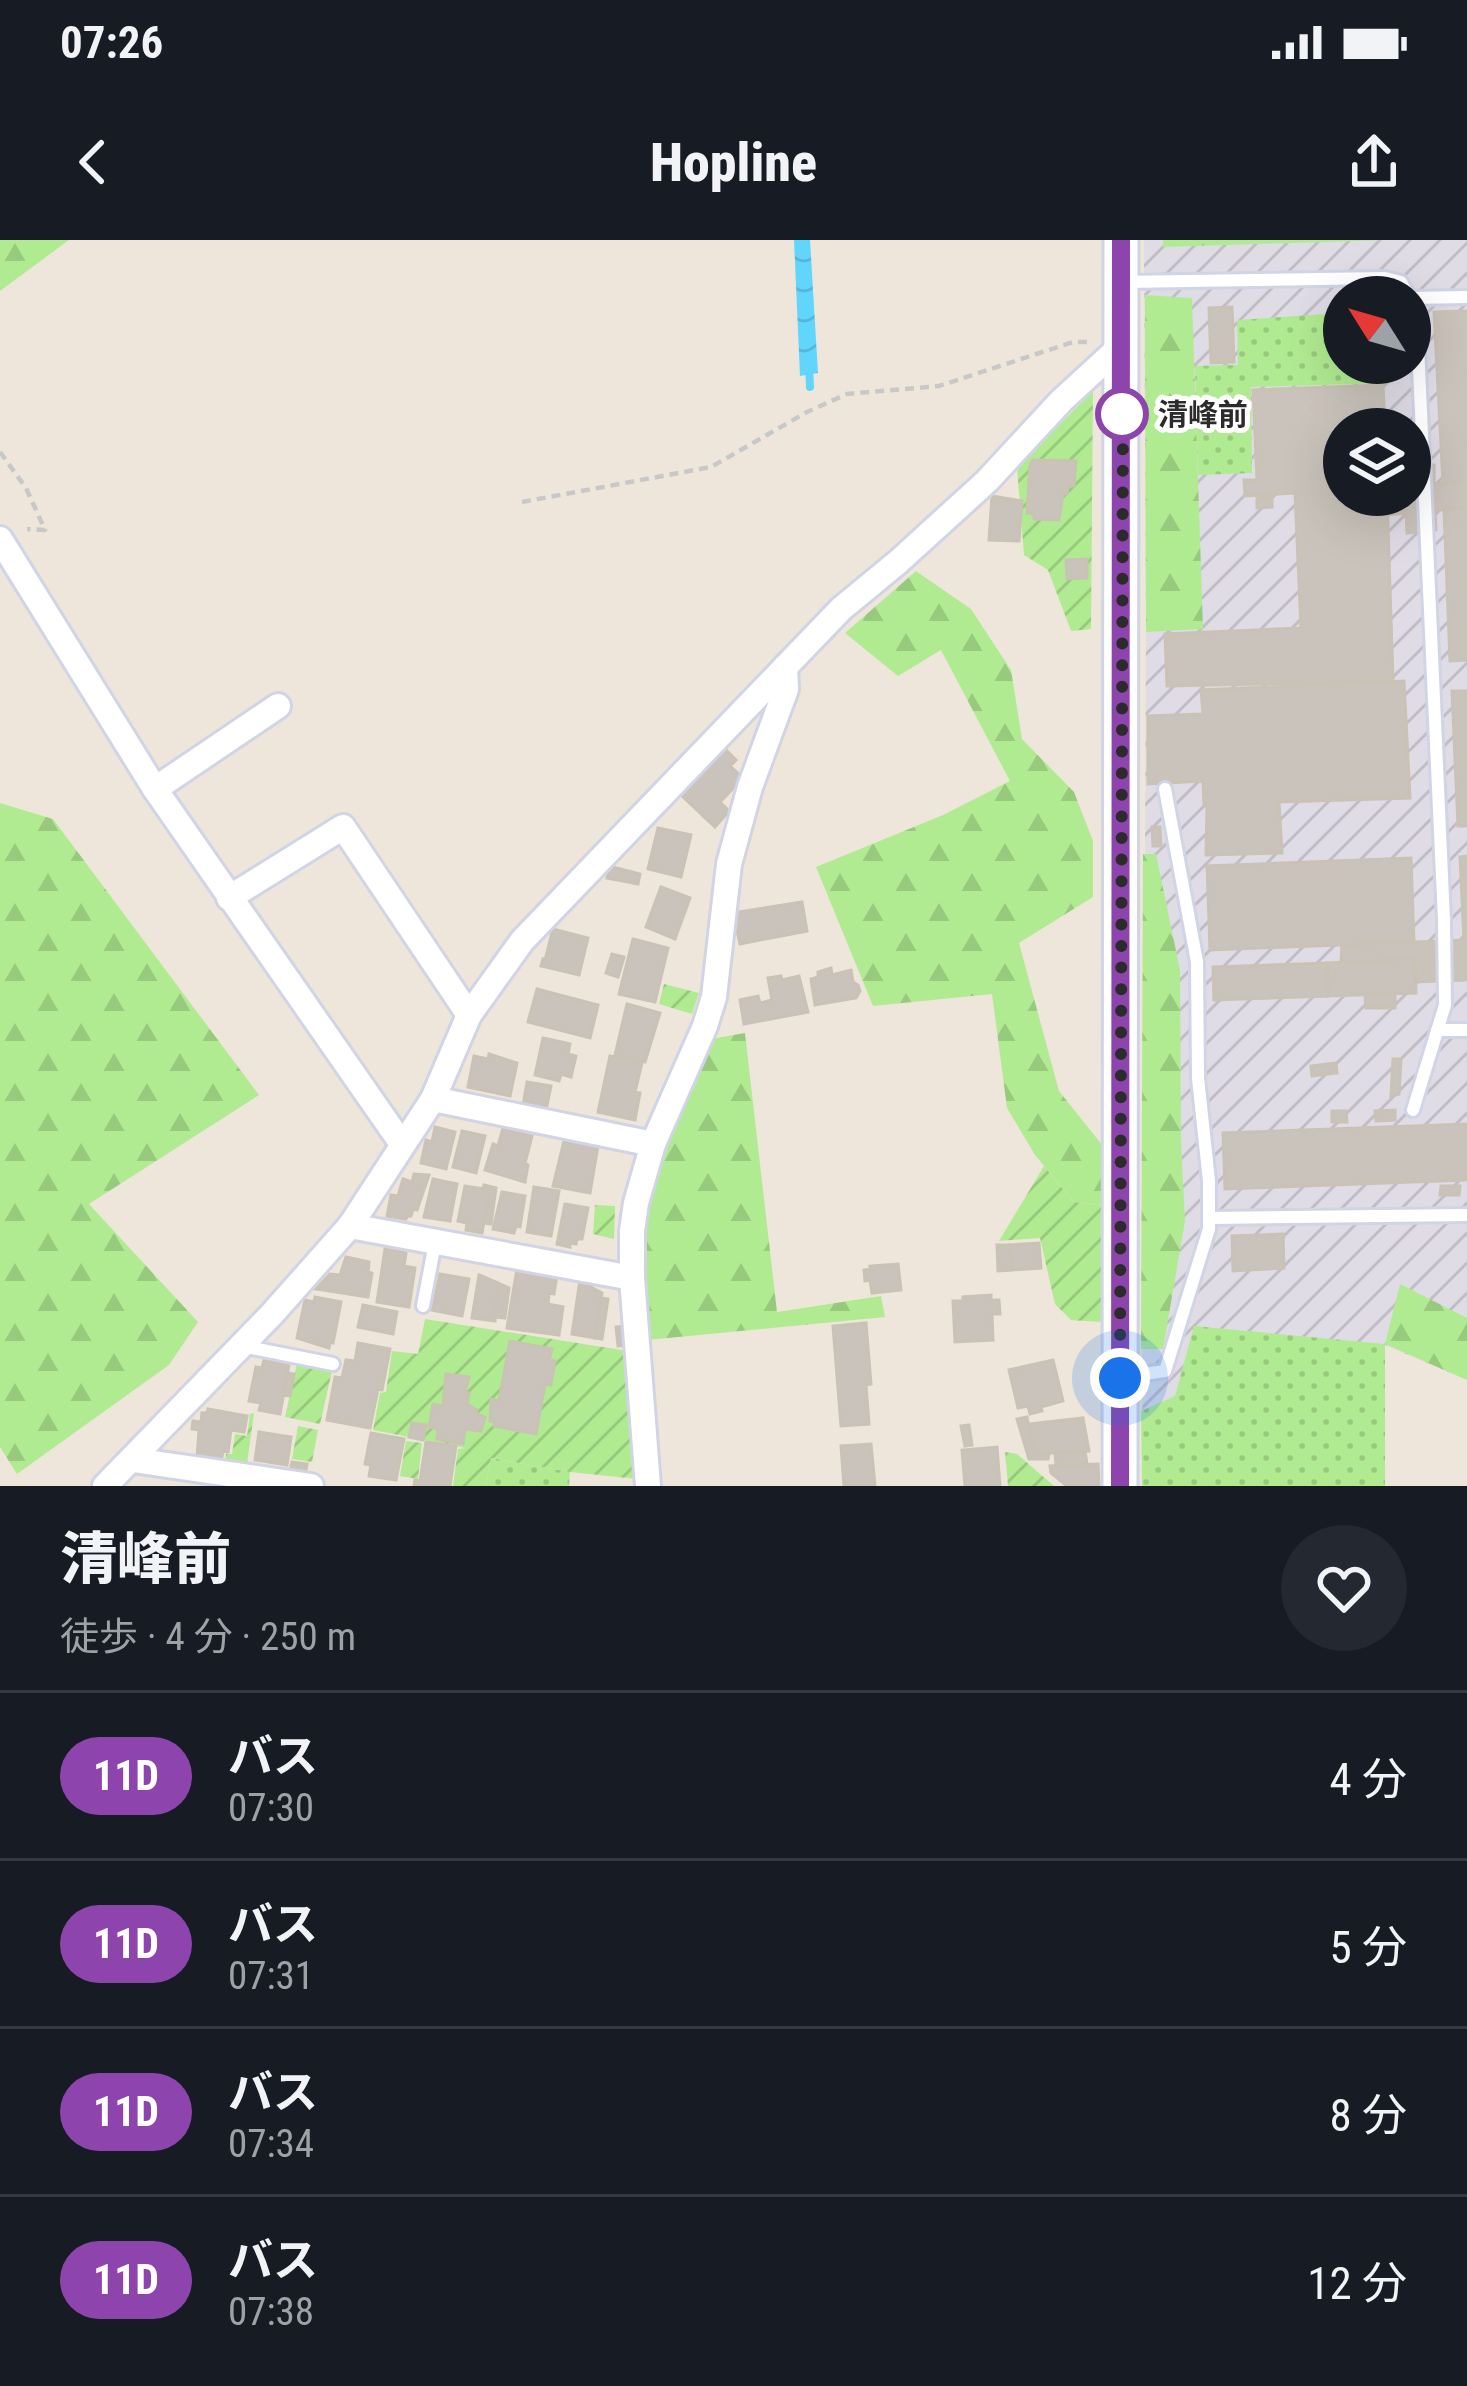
<!DOCTYPE html>
<html lang="ja">
<head>
<meta charset="utf-8">
<style>
	body { margin:0; font-family:"Roboto Condensed","Noto Sans JP",sans-serif; background:#242831; color:#f1f3f6; height:100vh; display:flex; flex-direction:column; font-size:45px; white-space:nowrap }
	* { box-sizing:border-box; margin:0 }
	p { font-size:39px; color:#9ea1a6 }
	.icon { flex:none; width:66px; height:66px; fill:none; stroke:currentColor; stroke-width:2; stroke-linecap:round; stroke-linejoin:round }
	.map { position:relative; height:1246px; overflow:hidden }
	.drawer { display:flex; flex-direction:column; background:#171b24; flex:1 }
	.drawer>* { flex:none }
	.badge { padding:0 24px; border-radius:39px; font-size:42px; line-height:78px }
	.needle { width:78px; rotate:307deg }
	.buttons { position:absolute; left:1323px; top:36px; display:grid; gap:24px }
	.buttons a { display:grid; place-items:center; width:108px; height:108px; border-radius:50%; background:#171b24; box-shadow:0 12px 48px #0002; font-size:60px }
	.you { position:absolute; width:60px; height:60px; margin:-30px; border:9px solid #fff; border-radius:50%; background:#1a73e8; box-shadow:0 0 0 18px #1a73e833 }
	.map>.badge { position:absolute; translate:-50% -50%; box-shadow:0 0 0 6px #fff }
	.round { display:grid; place-items:center; flex:none; width:126px; height:126px; border-radius:63px; background:#242831 }
	.head { display:flex; align-items:center; justify-content:space-between; height:204px; padding:0 60px }
	h1 { font-size:57px; font-weight:800; line-height:90px }
	ul { padding:0; list-style:none }
	li { display:flex; align-items:center; gap:36px; height:168px; padding:0 60px; border-top:3px solid #363941 }
	li div { flex:1 }
	li b { display:block; font-size:45px }
	li em { font-style:normal }
	li .badge { min-width:132px; font-weight:700; text-align:center }
	.status { display:flex; justify-content:space-between; align-items:center; height:84px; padding:0 60px; background:#171b24; direction:ltr }
	.status svg { height:33px; fill:currentColor }
	header { display:flex; justify-content:space-between; align-items:center; height:156px; padding:0 60px; background:#171b24; font-size:54px; font-weight:800 }
	.map>svg:first-child { display:block }
</style>
</head>
<body>
<div class="status"><b>07:26</b><svg viewBox="0 0 49 12"><path d="M0 12V9h3v3zM5 12V6h3v6zM10 12V3h3v9zM15 12V0h3v12zM26 1h20v11H26zM47 4h2v5h-2z"/></svg></div>
<header><svg class="icon" aria-label="back" viewBox="0 0 24 24"><path d="M15 5l-7 7 7 7"/></svg>Hopline<svg class="icon" aria-label="share" viewBox="0 0 24 24"><path d="M12 15V3M7 8l5-5 5 5M5 13v7h14v-7"/></svg></header>
<div class="map">
<svg width="1467" height="1246" viewBox="0 0 1467 1246">
	<defs>
		<pattern id="industrial-furrows" width="10" height="10" patternUnits="userSpaceOnUse" patternTransform="scale(3)"><rect width="10" height="10" fill="#dfdce6"/><path d="M-1 1l2-2M0 10L10 0M9 11l2-2" fill="none" stroke="#c0bdc5"/></pattern>
		<pattern id="grass-dots" width="8" height="8" patternUnits="userSpaceOnUse" patternTransform="scale(3)"><rect width="8" height="8" fill="#b1eb91"/><path d="M2 2h.1M6 6h.1" fill="none" stroke="#98ca7d" stroke-width="1.8" stroke-linecap="round"/></pattern>
		<pattern id="forest-firs" width="22" height="20" patternUnits="userSpaceOnUse" patternTransform="scale(3)"><rect width="22" height="20" fill="#b1eb91"/><path d="M5 1l3.5 6h-7zM16 11l3.5 6h-7z" fill="#98ca7d"/></pattern>
		<pattern id="garden-furrows" width="10" height="10" patternUnits="userSpaceOnUse" patternTransform="scale(3)"><rect width="10" height="10" fill="#b1eb91"/><path d="M-1 1l2-2M0 10L10 0M9 11l2-2" fill="none" stroke="#98ca7d"/></pattern>
		<pattern id="water-waves" width="16" height="10" patternUnits="userSpaceOnUse" patternTransform="scale(3)"><rect width="16" height="10" fill="#62d5fc"/><path d="M0 5q4-4 8 0t8 0" fill="none" stroke="#55b7d8"/></pattern>
	</defs>
	<rect width="100%" height="100%" fill="#eee6db"/>
	<path fill="url(#industrial-furrows)" fill-rule="evenodd" d="M 1144,0 L 1467,0 L 1467,1140 L 1385,1105 L 1385,1246 L 1142,1246 L 1146,392 ZM 1344,57 L 1410,57 L 1410,123 L 1344,123 ZM 1344,189 L 1410,189 L 1410,255 L 1344,255 Z"/>
	<g fill="url(#grass-dots)">
		<polygon points="1341,73 1344,74 1344,123 1391,123 1391,143 1251,147 1252,233 1198,235 1195,126 1238,125 1237,80"/>
		<polygon points="1194,1086 1385,1104 1385,1246 1142,1246 1141,1171 1175,1156"/>
		<polygon points="491,1218 570,1232 569,1246 486,1246"/>
	</g>
	<g fill="url(#forest-firs)">
		<polygon points="0,0 69,0 0,51"/>
		<polygon points="1163,0 1388,0 1163,7"/>
		<polygon points="1145,55 1192,58 1203,389 1146,392"/>
		<polygon points="916,331 971,369 1011,430 1022,499 1074,552 1093,601 1093,657 1019,703 1059,851 1103,906 1104,965 1074,962 1035,915 1007,868 992,754 873,766 816,627 943,575 1010,541 941,410 898,436 845,393"/>
		<polygon points="0,563 53,579 259,855 89,964 198,1082 169,1125 17,1234 0,1207"/>
		<polygon points="1143,614 1156,614 1180,730 1181,902 1185,981 1163,1109 1141,1109"/>
		<polygon points="745,793 777,1072 881,1056 885,1077 647,1100 638,999 653,931 710,799"/>
		<polygon points="1400,1044 1467,1078 1467,1140 1385,1104"/>
	</g>
	<g fill="url(#garden-furrows)" fill-rule="evenodd">
		<path d="M 1093,151 L 1091,389 L 1071,391 L 1048,330 L 1024,315 L 1017,227 ZM 1033,221 L 1076,221 L 1074,245 L 1068,246 L 1067,254 L 1063,254 L 1059,280 L 1035,279 L 1034,274 L 1028,272 L 1030,225 Z"/>
		<polygon points="664,744 699,753 692,774 659,764"/>
		<polygon points="1044,926 1074,962 1104,965 1108,1074 1100,1082 1071,1080 1055,1064 1040,998 999,1001"/>
		<polygon points="595,965 615,966 614,999 593,994"/>
		<path d="M 425,1079 L 628,1111 L 637,1239 L 570,1232 L 491,1218 L 486,1246 L 453,1246 L 458,1209 L 465,1208 L 373,1190 L 380,1153 L 386,1152 L 392,1111 L 418,1114 ZM 510,1102 L 551,1109 L 549,1120 L 555,1122 L 551,1144 L 545,1144 L 536,1194 L 495,1187 L 492,1172 L 489,1171 L 490,1160 L 499,1161 ZM 446,1135 L 468,1137 L 465,1152 L 469,1154 L 467,1164 L 471,1165 L 476,1174 L 485,1177 L 481,1191 L 465,1189 L 462,1204 L 437,1199 L 438,1189 L 429,1186 L 433,1164 L 443,1166 Z"/>
		<polygon points="297,1123 332,1131 320,1184 285,1177"/>
		<polygon points="254,1173 246,1231 224,1228 226,1214 232,1214 235,1194 247,1196 250,1174"/>
		<polygon points="298,1186 318,1190 312,1222 292,1219"/>
		<polygon points="406,1201 422,1203 418,1239 400,1236"/>
		<polygon points="1005,1212 1017,1214 1054,1246 1008,1246"/>
	</g>
	<polygon fill="url(#water-waves)" points="794,0 810,0 818,133 800,136"/>
	<g fill="none" stroke-linecap="round" stroke-linejoin="round">
		<polyline stroke="#62d5fc" stroke-width="8" points="809,125 810,147"/>
	</g>
	<g fill="#c9c3bb" stroke="#cac2b4" stroke-width="3">
		<polygon points="1232,67 1234,122 1211,123 1209,68"/>
		<polygon points="1467,71 1467,241 1443,243 1434,72"/>
		<polygon points="1383,145 1385,189 1344,189 1344,255 1387,255 1393,441 1167,446 1165,394 1301,388 1295,253 1245,256 1244,240 1257,240 1253,150"/>
		<polygon points="1033,220 1076,221 1074,246 1068,246 1067,254 1063,254 1059,280 1034,279 1034,274 1027,273 1030,225"/>
		<polygon points="1434,225 1434,244 1467,241 1467,268 1435,270 1436,290 1407,293 1406,273 1387,275 1387,255 1410,255 1410,226"/>
		<polygon points="992,256 1022,261 1019,301 989,300"/>
		<polygon points="1272,257 1272,267 1257,268 1257,258"/>
		<polygon points="1467,268 1467,420 1450,421 1444,269"/>
		<polygon points="1087,319 1087,338 1067,339 1066,320"/>
		<polygon points="1404,441 1410,558 1279,562 1282,613 1206,615 1207,567 1204,565 1203,541 1148,544 1148,476 1203,474 1201,450"/>
		<polygon points="1452,451 1467,451 1467,586 1458,586"/>
		<polygon points="724,508 736,520 730,526 743,538 720,562 729,571 715,587 681,555"/>
		<polygon points="1152,587 1160,587 1161,606 1153,606"/>
		<polygon points="658,588 691,595 681,637 648,629"/>
		<polygon points="1467,616 1467,700 1464,700 1460,617"/>
		<polygon points="1411,618 1414,702 1210,710 1207,626"/>
		<polygon points="609,626 640,634 638,644 607,638"/>
		<polygon points="661,647 690,658 675,699 646,687"/>
		<polygon points="802,662 807,691 740,704 733,673"/>
		<polygon points="553,689 588,698 579,735 541,726 543,719 545,720"/>
		<polygon points="633,699 668,708 655,762 619,754"/>
		<polygon points="1467,700 1467,740 1416,742 1415,719 1341,722 1342,705"/>
		<polygon points="612,714 624,717 618,737 606,733"/>
		<polygon points="1415,719 1416,753 1328,756 1327,723"/>
		<polygon points="1327,723 1328,756 1214,760 1213,727"/>
		<polygon points="831,728 832,735 851,730 853,742 858,745 860,751 856,758 815,765 811,739 818,737 818,732"/>
		<polygon points="781,736 782,740 799,736 808,772 744,784 740,760 758,756 760,763 772,760 768,738"/>
		<polygon points="537,749 598,765 590,798 528,782"/>
		<polygon points="1395,754 1395,768 1366,768 1365,755"/>
		<polygon points="627,764 660,773 645,822 615,815"/>
		<polygon points="543,798 570,804 568,814 576,816 571,837 561,834 559,841 535,835"/>
		<polygon points="489,814 517,823 510,856 468,847 474,816 488,819"/>
		<polygon points="610,816 642,823 635,852 640,853 635,880 598,872"/>
		<polygon points="1393,819 1401,819 1399,854 1391,856"/>
		<polygon points="1336,823 1337,833 1312,836 1311,826"/>
		<polygon points="527,842 551,846 546,870 523,866"/>
		<polygon points="1395,870 1395,880 1376,881 1375,871"/>
		<polygon points="1332,871 1346,871 1347,882 1332,882"/>
		<polygon points="1467,884 1467,940 1225,949 1223,893"/>
		<polygon points="435,887 455,892 446,929 421,923 426,900 432,902"/>
		<polygon points="503,888 532,896 525,923 528,925 525,942 485,930 493,904 498,906"/>
		<polygon points="462,891 485,896 476,933 453,927"/>
		<polygon points="564,901 598,906 590,953 553,946"/>
		<polygon points="414,934 429,935 417,970 413,969 411,976 408,976 406,979 387,976 391,955 398,956 403,939 412,942"/>
		<polygon points="433,939 457,944 450,981 424,977"/>
		<polygon points="484,945 496,948 491,984 484,983 490,950 483,949"/>
		<polygon points="465,946 490,950 482,993 466,990 467,983 458,981"/>
		<polygon points="1441,946 1460,946 1459,955 1440,955"/>
		<polygon points="534,947 559,951 551,996 527,992"/>
		<polygon points="502,952 525,956 520,987 516,986 514,993 493,989"/>
		<polygon points="565,964 588,968 582,999 577,999 576,1004 570,1003 570,1007 557,1004"/>
		<polygon points="1283,994 1284,1028 1233,1031 1232,996"/>
		<polygon points="1039,1003 1041,1028 1011,1030 1010,1005"/>
		<polygon points="997,1005 1010,1005 1011,1030 998,1031"/>
		<polygon points="385,1009 406,1013 404,1026 415,1028 409,1067 377,1062"/>
		<polygon points="346,1017 369,1022 368,1032 372,1033 368,1057 316,1049 330,1034 340,1035"/>
		<polygon points="898,1024 901,1050 872,1053 870,1040 865,1041 864,1030 871,1029 870,1026"/>
		<polygon points="517,1029 557,1035 554,1054 549,1053 548,1064 563,1067 559,1095 507,1088"/>
		<polygon points="440,1034 469,1039 462,1076 432,1070"/>
		<polygon points="479,1035 498,1043 495,1081 472,1078"/>
		<polygon points="580,1040 592,1042 591,1047 602,1053 595,1098 572,1094"/>
		<polygon points="498,1043 509,1048 505,1078 495,1077"/>
		<polygon points="991,1055 991,1060 999,1060 1000,1074 992,1074 993,1100 955,1102 953,1061 963,1061 963,1057"/>
		<polygon points="315,1057 341,1062 333,1103 330,1102 329,1108 297,1098 305,1060 314,1062"/>
		<polygon points="601,1058 608,1059 602,1099 595,1098"/>
		<polygon points="363,1065 397,1072 393,1094 358,1087"/>
		<polygon points="866,1083 871,1144 866,1145 869,1184 841,1186 833,1086"/>
		<polygon points="628,1086 631,1105 618,1106 616,1087"/>
		<polygon points="510,1101 552,1109 549,1120 555,1121 551,1145 545,1144 536,1194 494,1186 495,1182 490,1181 491,1159 499,1161"/>
		<polygon points="358,1103 390,1109 382,1150 378,1149 370,1188 327,1180 335,1137 342,1138 346,1120 355,1121"/>
		<polygon points="264,1120 289,1125 280,1174 259,1170 261,1163 249,1161 256,1127 262,1128"/>
		<polygon points="1053,1120 1063,1161 1041,1167 1042,1171 1030,1174 1028,1166 1018,1168 1009,1130"/>
		<polygon points="287,1133 294,1134 290,1156 283,1155"/>
		<polygon points="446,1134 469,1137 465,1152 469,1153 467,1164 477,1170 476,1174 485,1177 481,1191 465,1189 463,1204 437,1199 438,1189 429,1187 433,1164 443,1166"/>
		<polygon points="208,1169 247,1176 244,1192 231,1190 228,1212 223,1211 221,1222 197,1218 199,1190 192,1189 193,1181 201,1182 202,1173 207,1173"/>
		<polygon points="1027,1177 1034,1214 1049,1214 1048,1219 1029,1219 1017,1179"/>
		<polygon points="1083,1178 1089,1211 1034,1214 1029,1184"/>
		<polygon points="412,1183 426,1185 423,1200 409,1197"/>
		<polygon points="969,1185 972,1205 965,1206 961,1186"/>
		<polygon points="259,1192 291,1197 287,1225 255,1220"/>
		<polygon points="371,1193 404,1199 396,1240 369,1236 371,1225 365,1224"/>
		<polygon points="426,1202 456,1206 450,1246 414,1246 415,1240 420,1241"/>
		<polygon points="871,1204 875,1246 844,1246 841,1206"/>
		<polygon points="997,1207 1000,1246 965,1246 962,1210"/>
		<polygon points="1085,1211 1087,1224 1056,1226 1055,1213"/>
		<polygon points="292,1222 307,1224 305,1234 290,1232"/>
		<polygon points="1098,1224 1099,1246 1067,1246 1051,1233 1050,1226"/>
	</g>
	<g fill="none" stroke-linecap="round" stroke-linejoin="round">
		<defs>
			<g id="service">
				<polyline points="1123,42 1385,38 1401,42 1409,57"/>
				<polyline points="1410,58 1467,57"/>
				<polyline points="1410,59 1417,84 1444,680 1445,765 1413,870"/>
				<polyline points="1437,790 1467,790"/>
				<polyline points="1209,978 1467,975"/>
				<polyline points="423,1066 435,1003"/>
				<polyline points="242,1106 333,1124"/>
				<polyline points="1122,1137 1165,1131 1209,989 1209,941 1198,838 1197,722 1165,549"/>
			</g>
			<g id="minor">
				<polyline points="0,299 155,549 402,904"/>
				<polyline points="155,549 278,466"/>
				<polyline points="229,658 343,587 469,775"/>
				<polyline points="433,859 653,904"/>
				<polyline points="350,986 632,1038"/>
				<polyline points="133,1220 311,1246"/>
				<polyline points="105,1246 272,1074 350,986 433,859 469,775 522,701 841,369 898,322 987,241 1061,161 1123,104"/>
				<polyline points="648,1246 632,1038 632,991 636,963 653,904 705,786 714,757 729,624 750,547 786,449 785,427"/>
			</g>
			<polyline id="secondary" points="1120,1246 1121,0"/>
		</defs>
		<use href="#service" stroke="#d0d4e5" stroke-width="18"/>
		<use href="#minor" stroke="#d0d4e5" stroke-width="30"/>
		<use href="#secondary" stroke="#d0d4e5" stroke-width="39"/>
		<g stroke="#c8c8c8" stroke-width="4.5" stroke-dasharray="9 6" stroke-linecap="butt">
			<polyline points="0,212 26,248 45,290 27,289"/>
			<polyline points="522,262 711,227 807,172 847,154 939,146 1073,102 1087,102"/>
		</g>
		<use href="#service" stroke="#fff" stroke-width="12"/>
		<use href="#minor" stroke="#fff" stroke-width="24"/>
		<use href="#secondary" stroke="#fff" stroke-width="33"/>
	</g>
	<g fill="none" stroke-linecap="round" stroke-linejoin="round">
		<defs>
			<polyline id="line" points="1120,1246 1121,0"/>
		</defs>
		<use href="#line" stroke="#fff" stroke-width="27"/>
		<use href="#line" stroke="#8e44ad" stroke-width="18"/>
		<polyline stroke="#2b2b2b" stroke-width="12" stroke-dasharray="0 21.6" points="1120,1138 1123,151 1122,174"/>
	</g>
	<circle fill="#fff" stroke="#8e44ad" stroke-width="6" cx="1122" cy="174" r="24"/>
	<g text-anchor="middle" dominant-baseline="central" stroke-width="10" stroke-linejoin="round" paint-order="stroke">
		<g font-size="30" font-weight="bold" fill="#2b2b2b" stroke="#fff" text-anchor="start">
			<text x="1158" y="174">清峰前</text>
		</g>
	</g>
</svg>
<div class="buttons">
<a><svg class="needle" viewBox="-14 -14 28 28"><path d="M0-13l5 13h-10z" fill="#e53935"/><path d="M0 13l5-13h-10z" fill="#9ea1a6"/></svg></a>
<a><svg class="icon" aria-label="layers" viewBox="0 0 24 24"><path d="M12 4l9 5-9 5-9-5zM3 14l9 5 9-5"/></svg></a>
</div>
<div class="you" style="left:1120px;top:1138px"></div>
</div>
<section class="drawer">
<div class="head"><div><h1>清峰前</h1><p>徒歩 · 4 分 · 250 m</p></div><a class="round"><svg class="icon" aria-label="heart" viewBox="0 0 24 24"><path d="M12 20l-8-8c-3-5 5-10 8-4 3-6 11-1 8 4z"/></svg></a></div>
<ul>
<li><span class="badge" style="background:#8e44ad;color:#fff">11D</span><div><b>バス</b><p>07:30</p></div><em>4 分</em></li>
<li><span class="badge" style="background:#8e44ad;color:#fff">11D</span><div><b>バス</b><p>07:31</p></div><em>5 分</em></li>
<li><span class="badge" style="background:#8e44ad;color:#fff">11D</span><div><b>バス</b><p>07:34</p></div><em>8 分</em></li>
<li><span class="badge" style="background:#8e44ad;color:#fff">11D</span><div><b>バス</b><p>07:38</p></div><em>12 分</em></li>
</ul>
</section>
</body>
</html>
